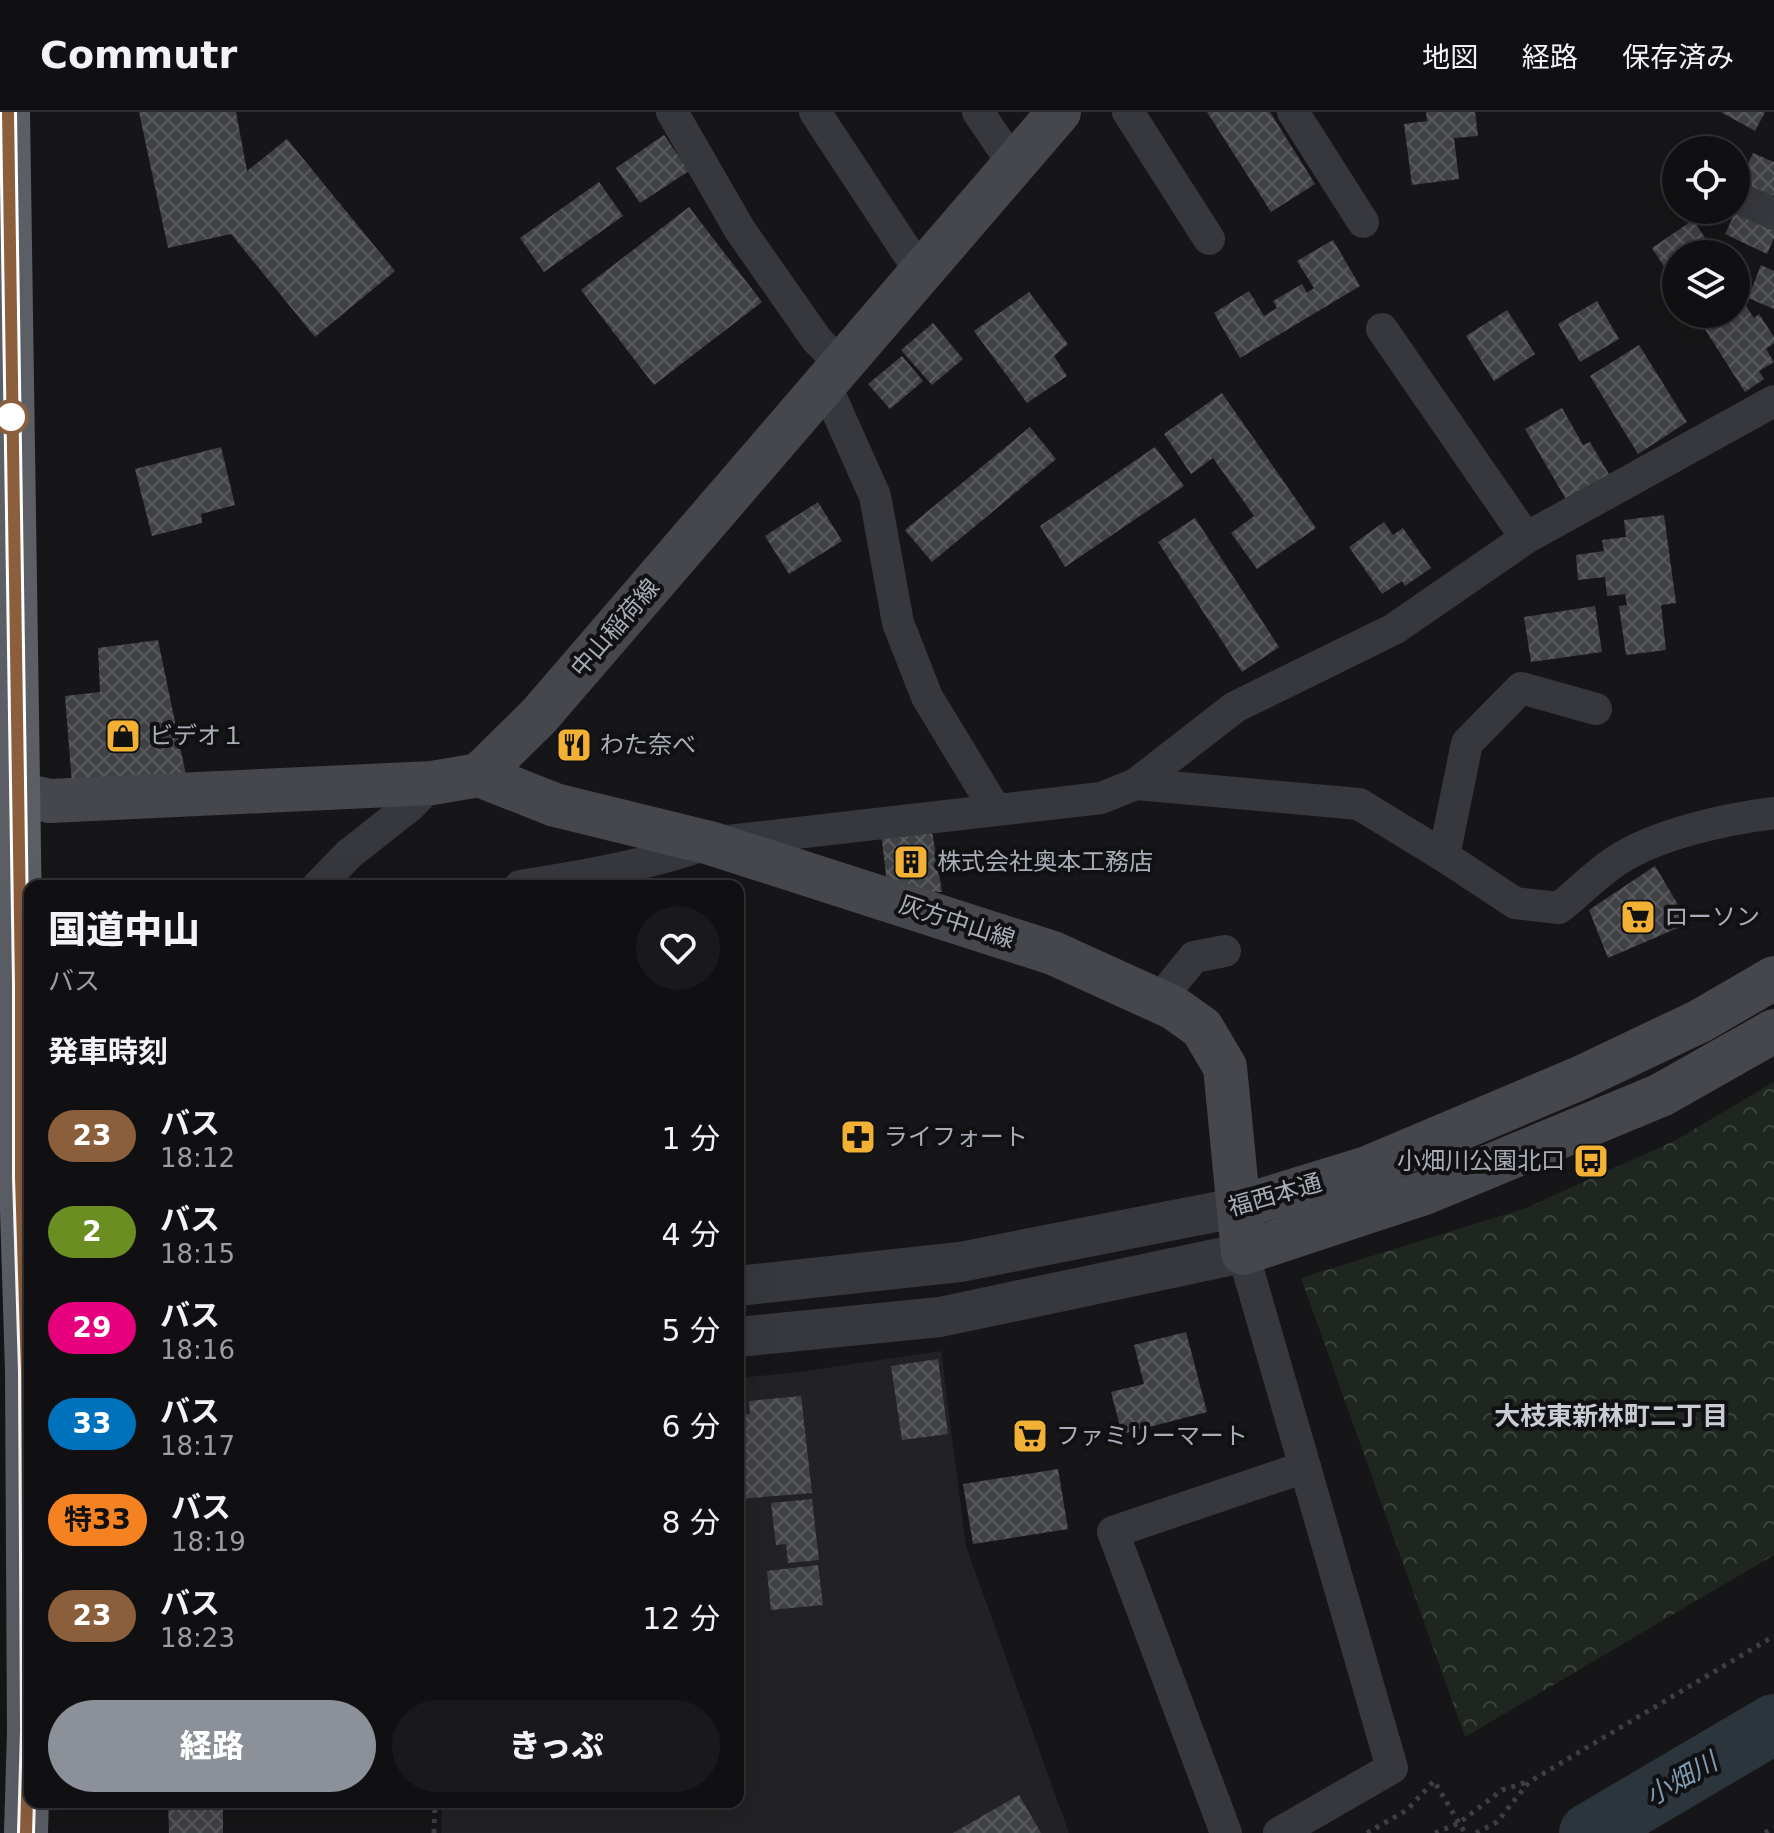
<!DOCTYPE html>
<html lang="ja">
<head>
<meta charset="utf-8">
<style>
	body { margin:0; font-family:"DejaVu Sans","Noto Sans JP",sans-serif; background:#19191b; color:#f1f3f6; height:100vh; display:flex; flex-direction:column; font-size:30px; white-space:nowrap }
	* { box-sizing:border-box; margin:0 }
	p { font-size:26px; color:#9c9d9f }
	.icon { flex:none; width:44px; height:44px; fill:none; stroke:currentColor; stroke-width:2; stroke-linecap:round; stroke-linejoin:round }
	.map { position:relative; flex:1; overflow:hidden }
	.sheet { position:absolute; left:24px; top:768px; width:720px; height:928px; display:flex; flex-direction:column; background:#101012; border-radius:16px; box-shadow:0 8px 32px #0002,0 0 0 2px #303032 }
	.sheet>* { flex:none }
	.badge { padding:0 16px; border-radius:26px; font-size:28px; line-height:52px }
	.fabs { position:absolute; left:1662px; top:24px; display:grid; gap:16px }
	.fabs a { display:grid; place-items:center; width:88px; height:88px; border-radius:50%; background:#101012; box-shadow:0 8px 32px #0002,0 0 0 2px #303032; font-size:40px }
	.map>.badge { position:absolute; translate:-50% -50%; box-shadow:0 0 0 4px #fff }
	h2 { padding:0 24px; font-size:30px; line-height:72px }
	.round { display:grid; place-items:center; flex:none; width:84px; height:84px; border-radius:42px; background:#19191b }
	.summary { display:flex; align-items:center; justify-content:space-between; height:136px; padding:0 24px }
	h1 { font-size:38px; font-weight:800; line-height:60px }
	.cta { display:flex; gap:16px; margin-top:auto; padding:16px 24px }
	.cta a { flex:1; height:92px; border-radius:48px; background:#8c9099; color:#fff; font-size:32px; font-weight:800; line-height:92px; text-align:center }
	.cta a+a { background:#19191b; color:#f1f3f6 }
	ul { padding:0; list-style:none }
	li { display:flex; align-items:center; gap:24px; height:96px; padding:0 24px }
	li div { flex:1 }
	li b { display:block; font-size:30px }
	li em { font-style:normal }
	li .badge { min-width:88px; font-weight:700; text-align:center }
	header { display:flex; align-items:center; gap:48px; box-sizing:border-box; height:112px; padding:0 40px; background:#101012; border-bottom:2px solid #303032 }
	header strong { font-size:38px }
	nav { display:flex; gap:44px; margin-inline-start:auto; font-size:28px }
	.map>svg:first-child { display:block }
</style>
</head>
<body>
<header>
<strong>Commutr</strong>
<nav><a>地図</a><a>経路</a><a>保存済み</a></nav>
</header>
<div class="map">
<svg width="1774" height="1721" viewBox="0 0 1774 1721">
	<defs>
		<pattern id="park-crowns" width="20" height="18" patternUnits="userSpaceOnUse" patternTransform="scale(2)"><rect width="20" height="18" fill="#1e261f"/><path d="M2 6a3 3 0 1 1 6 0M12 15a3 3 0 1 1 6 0" fill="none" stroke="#3c433d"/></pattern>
		<pattern id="building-cross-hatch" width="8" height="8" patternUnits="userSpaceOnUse" patternTransform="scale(2)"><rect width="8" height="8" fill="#404145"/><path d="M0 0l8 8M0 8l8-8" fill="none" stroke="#595a5e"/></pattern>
	</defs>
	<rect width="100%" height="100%" fill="#161618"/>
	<polygon fill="#222225" points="941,1239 966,1434 1069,1721 441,1721 442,1690 738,1690 738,1266 799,1260"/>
	<polygon fill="url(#park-crowns)" points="1774,970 1774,1443 1465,1625 1301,1166 1526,1096 1676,1028"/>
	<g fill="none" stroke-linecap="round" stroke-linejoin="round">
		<polyline stroke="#2c353c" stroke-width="60" points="1589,1721 1774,1612"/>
	</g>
	<g fill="url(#building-cross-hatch)">
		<polygon points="139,0 236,0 247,59 287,27 395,159 315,225 231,122 168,136"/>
		<polygon points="1207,0 1270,0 1315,72 1271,100"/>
		<polygon points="1426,0 1475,0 1478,24 1454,26 1459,67 1412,73 1404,12 1427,9"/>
		<polygon points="1721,0 1765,0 1755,19"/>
		<polygon points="664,23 689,59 640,91 616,56"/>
		<polygon points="1753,41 1774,50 1774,82 1771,88 1738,73"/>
		<polygon points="599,70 623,104 544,160 520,126"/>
		<polygon points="1739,92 1774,108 1774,126 1767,142 1725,122"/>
		<polygon points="689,95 762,190 654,273 581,178"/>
		<polygon points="1693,108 1716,142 1676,142 1676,173 1652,136"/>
		<polygon points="1333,128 1360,174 1240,246 1214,201 1249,179 1264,204 1277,196 1273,189 1302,172 1307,181 1314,176 1297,149"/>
		<polygon points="1736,146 1746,162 1736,169"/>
		<polygon points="1761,153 1774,159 1774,197 1748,186"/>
		<polygon points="1029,180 1068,232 1054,244 1067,264 1027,291 974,219"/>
		<polygon points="1742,188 1754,206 1759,202 1774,225 1774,231 1766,237 1774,250 1759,259 1764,267 1745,280 1695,202 1736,202 1736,192"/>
		<polygon points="1597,189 1619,227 1580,250 1558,212"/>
		<polygon points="1507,198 1535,242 1494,269 1466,224"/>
		<polygon points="933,211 963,247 932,273 901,238"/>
		<polygon points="1639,233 1687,310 1638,342 1590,264"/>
		<polygon points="902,244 923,269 890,297 868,272"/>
		<polygon points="1222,281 1316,416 1257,457 1231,421 1254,404 1213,346 1191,362 1164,322"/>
		<polygon points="1562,296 1583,333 1590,330 1610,364 1567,389 1525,317"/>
		<polygon points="1030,315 1056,347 932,450 905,418"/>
		<polygon points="221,335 235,393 201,402 202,411 152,424 135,357"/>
		<polygon points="1155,335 1184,374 1065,455 1040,414"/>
		<polygon points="818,390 842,429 789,462 765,424"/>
		<polygon points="1664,403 1676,491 1661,493 1666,538 1626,543 1619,494 1627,493 1625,482 1607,484 1605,465 1578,468 1576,443 1604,439 1602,428 1626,425 1624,408"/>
		<polygon points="1195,406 1279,535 1242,560 1158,430"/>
		<polygon points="1384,410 1393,423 1403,416 1431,456 1405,474 1402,469 1382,482 1349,435"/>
		<polygon points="1595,494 1602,540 1531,550 1524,505"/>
		<polygon points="158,528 186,663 72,672 65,584 100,580 98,536"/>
		<polygon points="932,719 942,780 888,780 881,720"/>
		<polygon points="1655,754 1689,811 1608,846 1589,798"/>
		<polygon points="1186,1220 1207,1300 1122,1322 1111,1280 1144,1272 1134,1233"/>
		<polygon points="938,1247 948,1322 902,1328 891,1254"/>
		<polygon points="801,1284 812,1381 738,1387 738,1303 750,1302 749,1289"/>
		<polygon points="1058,1357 1068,1417 973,1432 963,1372"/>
		<polygon points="812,1387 819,1448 788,1451 786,1432 776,1433 771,1391"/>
		<polygon points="818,1453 823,1493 771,1498 767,1459"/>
		<polygon points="1019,1683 1041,1721 953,1721"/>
		<polygon points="168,1690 241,1690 241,1693 223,1693 223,1721 169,1721"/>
	</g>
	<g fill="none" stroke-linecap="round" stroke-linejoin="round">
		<g stroke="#3d3f44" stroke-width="5" stroke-dasharray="4 6" stroke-linecap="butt">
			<polyline points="434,1721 435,1690"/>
			<polyline points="1367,1721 1407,1698 1434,1669 1465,1721"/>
			<polyline points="1435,1721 1459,1711 1502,1678 1527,1670"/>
			<polyline points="1476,1721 1497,1710 1529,1670 1774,1524"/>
			<polyline points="1765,1721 1774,1716"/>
		</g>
		<g stroke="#37383d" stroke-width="32">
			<polyline points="672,0 740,118 817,228 842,253"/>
			<polyline points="815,0 921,161"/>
			<polyline points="978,0 1014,53"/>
			<polyline points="1128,0 1209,127"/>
			<polyline points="1293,0 1363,110"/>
			<polyline points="1736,85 1774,102"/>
			<polyline points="1382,217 1526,426"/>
			<polyline points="825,272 875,384 898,511 927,585 995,697"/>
			<path d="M 1136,672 L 1359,692 L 1444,744 L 1515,791 L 1559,796 C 1578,781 1596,762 1616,749 C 1656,722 1726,707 1774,701"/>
			<polyline points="1444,744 1467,631 1521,576 1596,597"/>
			<polyline points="318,774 349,742 410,694 432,671"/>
			<path d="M 520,774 C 585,764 648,753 710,731 L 1101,686 L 1136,672 L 1235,595 L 1394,517 L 1526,426 L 1774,289"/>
			<polyline points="1159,888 1194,845 1225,839"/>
			<polyline points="1243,1141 1392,1656 1279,1721"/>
			<polyline points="1226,1721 1113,1420 1305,1355"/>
		</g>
		<g stroke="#37383d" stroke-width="40">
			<polyline points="738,1174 960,1150 1240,1095"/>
			<polyline points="738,1225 940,1205 1243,1141"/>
		</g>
		<g stroke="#45474d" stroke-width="44">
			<polyline points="479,663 555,693 710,731 1053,841 1174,896 1202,916 1225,955 1243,1141 1427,1080 1661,983 1774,919"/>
			<polyline points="0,678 50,689 432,671 479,663 539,604 1059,0"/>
			<polyline points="1240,1095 1367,1056 1580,966 1700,909 1774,866"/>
		</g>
		<polyline stroke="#5b5e65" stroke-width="44" points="8,0 21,872 21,1065 27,1259 29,1619 26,1721"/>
	</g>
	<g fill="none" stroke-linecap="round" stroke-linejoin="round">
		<defs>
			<polyline id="line" points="8,0 21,872 21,1065 27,1259 29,1619 26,1721"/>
		</defs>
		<use href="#line" stroke="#fff" stroke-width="18"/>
		<use href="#line" stroke="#8b5e3c" stroke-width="12"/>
	</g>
	<defs>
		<symbol id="shop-square" viewBox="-11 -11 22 22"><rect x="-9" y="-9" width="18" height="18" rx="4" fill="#f2b134" stroke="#111113"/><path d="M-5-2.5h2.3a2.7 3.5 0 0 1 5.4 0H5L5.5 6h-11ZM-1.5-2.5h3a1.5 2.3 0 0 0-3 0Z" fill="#111"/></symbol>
		<symbol id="restaurant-square" viewBox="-11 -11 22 22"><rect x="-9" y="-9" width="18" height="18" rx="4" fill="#f2b134" stroke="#111113"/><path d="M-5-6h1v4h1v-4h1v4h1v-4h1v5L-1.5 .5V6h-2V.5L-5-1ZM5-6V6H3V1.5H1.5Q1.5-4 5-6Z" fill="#111"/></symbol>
		<symbol id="building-square" viewBox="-11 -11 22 22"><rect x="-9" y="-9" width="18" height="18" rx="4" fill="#f2b134" stroke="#111113"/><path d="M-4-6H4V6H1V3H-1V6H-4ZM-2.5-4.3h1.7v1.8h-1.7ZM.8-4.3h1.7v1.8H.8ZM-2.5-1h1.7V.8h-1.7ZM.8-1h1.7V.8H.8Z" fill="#111"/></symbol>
		<symbol id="supermarket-square" viewBox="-11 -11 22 22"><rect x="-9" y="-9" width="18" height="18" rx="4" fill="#f2b134" stroke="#111113"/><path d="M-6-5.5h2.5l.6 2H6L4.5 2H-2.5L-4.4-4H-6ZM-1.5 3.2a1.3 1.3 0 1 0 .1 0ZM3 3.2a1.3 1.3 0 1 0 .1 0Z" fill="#111"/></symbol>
		<symbol id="pharmacy-square" viewBox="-11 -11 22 22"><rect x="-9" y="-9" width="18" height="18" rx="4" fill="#f2b134" stroke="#111113"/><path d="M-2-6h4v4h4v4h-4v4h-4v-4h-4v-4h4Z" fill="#111"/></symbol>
		<symbol id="bus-square" viewBox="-11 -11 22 22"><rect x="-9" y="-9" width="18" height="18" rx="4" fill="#f2b134" stroke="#111113"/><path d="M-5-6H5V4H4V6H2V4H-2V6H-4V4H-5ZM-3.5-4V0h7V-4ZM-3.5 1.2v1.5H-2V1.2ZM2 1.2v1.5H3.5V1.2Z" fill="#111"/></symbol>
	</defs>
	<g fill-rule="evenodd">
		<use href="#shop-square" x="103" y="604" width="40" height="40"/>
		<use href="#restaurant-square" x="554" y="613" width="40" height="40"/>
		<use href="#building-square" x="891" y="730" width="40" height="40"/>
		<use href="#supermarket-square" x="1618" y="785" width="40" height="40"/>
		<use href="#pharmacy-square" x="838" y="1005" width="40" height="40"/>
		<use href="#bus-square" x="1571" y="1029" width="40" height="40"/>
		<use href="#supermarket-square" x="1010" y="1304" width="40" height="40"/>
	</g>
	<circle fill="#fff" stroke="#8b5e3c" stroke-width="4" cx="11" cy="305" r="16"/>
	<g text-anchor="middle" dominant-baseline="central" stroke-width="8" stroke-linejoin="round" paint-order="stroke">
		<g font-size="24" fill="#a8adb8" stroke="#111113">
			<text transform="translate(615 516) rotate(-49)">中山稲荷線</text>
			<text transform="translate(957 810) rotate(18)">灰方中山線</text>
			<text transform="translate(1275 1083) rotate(-16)">福西本通</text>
		</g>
		<g font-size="24" fill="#a8adb8" stroke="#111113" text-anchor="start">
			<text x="149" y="624">ビデオ１</text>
			<text x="600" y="633">わた奈べ</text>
			<text x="937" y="750">株式会社奥本工務店</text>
			<text x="1664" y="805">ローソン</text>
			<text x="884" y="1025">ライフォート</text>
			<text x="1565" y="1049" text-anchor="end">小畑川公園北口</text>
			<text x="1056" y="1324">ファミリーマート</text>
		</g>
		<g font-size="26" font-weight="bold" fill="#c9ccd4" stroke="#111113">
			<text x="1611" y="1304">大枝東新林町二丁目</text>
		</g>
		<g font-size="26" font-style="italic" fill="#7f9bb3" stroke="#111113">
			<text transform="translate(1681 1667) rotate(-30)">小畑川</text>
		</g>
	</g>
</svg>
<div class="fabs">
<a><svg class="icon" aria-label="locate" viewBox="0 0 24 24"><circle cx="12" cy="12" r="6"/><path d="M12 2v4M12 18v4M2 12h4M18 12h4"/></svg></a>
<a><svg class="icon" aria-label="layers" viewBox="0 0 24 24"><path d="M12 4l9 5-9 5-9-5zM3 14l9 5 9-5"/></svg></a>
</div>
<section class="sheet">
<div class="summary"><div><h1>国道中山</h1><p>バス</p></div><a class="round"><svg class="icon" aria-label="heart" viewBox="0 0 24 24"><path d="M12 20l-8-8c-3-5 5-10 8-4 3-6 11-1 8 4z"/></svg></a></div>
<h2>発車時刻</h2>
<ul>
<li><span class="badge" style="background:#8b5e3c;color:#fff">23</span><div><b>バス</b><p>18:12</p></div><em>1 分</em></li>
<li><span class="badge" style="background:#6b8e23;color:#fff">2</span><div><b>バス</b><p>18:15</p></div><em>4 分</em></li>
<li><span class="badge" style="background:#e6007e;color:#fff">29</span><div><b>バス</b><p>18:16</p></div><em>5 分</em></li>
<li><span class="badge" style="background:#0072bc;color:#fff">33</span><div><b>バス</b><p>18:17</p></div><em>6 分</em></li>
<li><span class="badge" style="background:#f58220;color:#111">特33</span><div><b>バス</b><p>18:19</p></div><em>8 分</em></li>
<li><span class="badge" style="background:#8b5e3c;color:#fff">23</span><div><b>バス</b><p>18:23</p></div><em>12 分</em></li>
</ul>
<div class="cta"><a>経路</a><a>きっぷ</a></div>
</section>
</div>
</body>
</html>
